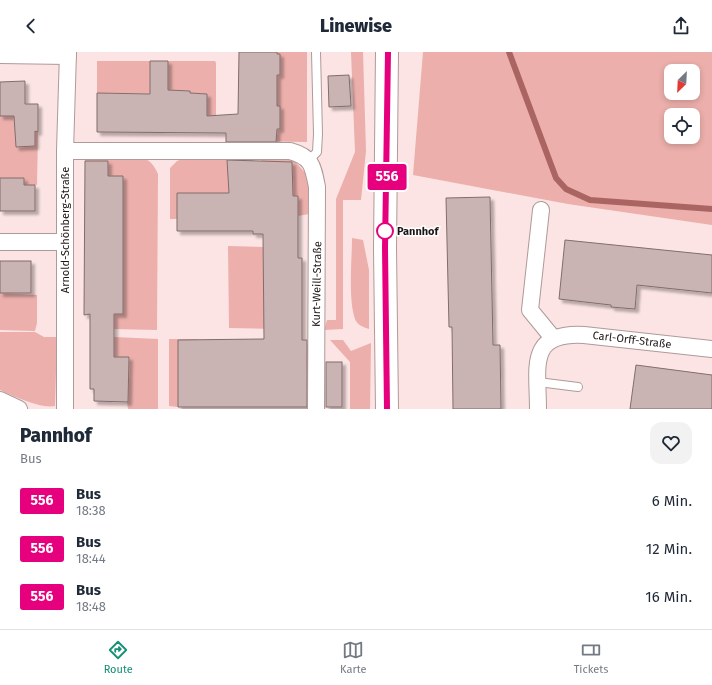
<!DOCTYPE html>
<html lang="de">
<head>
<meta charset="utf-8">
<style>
	body { margin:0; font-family:"Fira Sans",sans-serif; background:#f2f2f3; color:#1f2937; height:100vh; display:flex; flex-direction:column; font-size:15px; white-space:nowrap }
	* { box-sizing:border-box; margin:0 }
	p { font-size:13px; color:#747a83 }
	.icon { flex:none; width:22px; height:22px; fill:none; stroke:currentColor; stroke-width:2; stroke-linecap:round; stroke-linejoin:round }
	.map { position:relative; height:357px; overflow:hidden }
	.panel { display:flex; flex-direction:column; background:#fff; flex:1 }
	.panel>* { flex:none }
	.badge { padding:0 8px; border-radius:3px; font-size:14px; line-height:26px }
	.needle { width:26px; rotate:204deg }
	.tools { position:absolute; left:664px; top:12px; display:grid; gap:8px }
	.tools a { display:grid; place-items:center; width:36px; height:36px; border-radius:8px; background:#fff; box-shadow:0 2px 6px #0003; font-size:20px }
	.map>.badge { position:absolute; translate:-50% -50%; box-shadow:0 0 0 2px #fff }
	.round { display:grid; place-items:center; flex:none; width:42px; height:42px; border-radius:12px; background:#f2f2f3 }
	.overview { display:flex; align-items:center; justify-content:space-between; height:68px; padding:0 20px }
	h1 { font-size:19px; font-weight:800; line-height:30px }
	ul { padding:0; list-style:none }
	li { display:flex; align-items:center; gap:12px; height:48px; padding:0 20px }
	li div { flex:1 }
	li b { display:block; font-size:15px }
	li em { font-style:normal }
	li .badge { min-width:44px; font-weight:700; text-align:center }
	header { display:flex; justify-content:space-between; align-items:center; height:52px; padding:0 20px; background:#fff; font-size:18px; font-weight:800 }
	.dock { display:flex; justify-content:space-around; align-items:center; height:56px; border-top:1px solid #e0e1e3; background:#fff; font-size:11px; color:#747a83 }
	.dock a { display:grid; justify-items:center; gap:2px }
	.dock .on { color:#139075 }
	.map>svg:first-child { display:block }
</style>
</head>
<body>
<header><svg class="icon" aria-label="back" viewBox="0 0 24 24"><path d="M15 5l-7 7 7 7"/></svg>Linewise<svg class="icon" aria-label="share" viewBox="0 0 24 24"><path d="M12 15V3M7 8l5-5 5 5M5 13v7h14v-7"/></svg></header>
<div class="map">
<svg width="712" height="357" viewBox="0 0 712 357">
	<defs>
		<filter id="shadow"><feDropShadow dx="3.5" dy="3.5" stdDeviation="1" flood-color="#0004"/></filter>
	</defs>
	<rect width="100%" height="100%" fill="#fbe4e3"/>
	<g fill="#ecafab" fill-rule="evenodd">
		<polygon points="277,0 307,0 307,90 243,89 280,77 280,65 277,65 277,16 280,14 280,3 277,2"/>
		<polygon points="351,0 363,0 366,99 361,148 343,148 343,277 324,278 327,268 336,268 336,147 355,100"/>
		<path d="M 423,0 L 712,0 L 712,173 L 568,152 L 413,123 ZM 671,19 L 693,19 L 693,41 L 671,41 ZM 671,63 L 693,63 L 693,85 L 671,85 Z"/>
		<polygon points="97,9 150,9 150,15 168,16 168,9 215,9 216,11 216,64 207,64 207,42 191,41 189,39 177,38 159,42 110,41 110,63 97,63"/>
		<polygon points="0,64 19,64 19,79 38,80 37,133 24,133 24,127 0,126"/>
		<path d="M 141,105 C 150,108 154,113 158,122 L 157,278 L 113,277 L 108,262 L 123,262 L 123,231 L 95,156 L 123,156 L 123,125 L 108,124 L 108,109 L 85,109 L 84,106 Z"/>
		<polygon points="185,106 254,106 254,113 261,113 261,106 293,107 307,123 309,132 309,162 298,164 298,144 268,142 177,141 177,167 170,167 170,116 177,109"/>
		<path d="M 352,186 L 363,188 L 369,218 L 369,277 C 363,275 357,273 355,267 C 348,247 352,208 352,186 Z"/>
		<polygon points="228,194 263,195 264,266 274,277 229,276"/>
		<polygon points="0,241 37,243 37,271 35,279 0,278"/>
		<path d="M 0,280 L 35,280 L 44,285 L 57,285 L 55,354 C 42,357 13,344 0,338 Z"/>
		<polygon points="114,285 158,287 158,357 128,357 127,350 113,350 113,337 129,337 129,305 114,305"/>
		<polygon points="169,287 197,287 196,297 210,297 210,287 216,287 216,296 240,296 240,287 245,287 245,294 309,293 308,334 178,355 169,354"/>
		<polygon points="330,288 343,288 351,299 371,291 370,357 350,357 350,310"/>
	</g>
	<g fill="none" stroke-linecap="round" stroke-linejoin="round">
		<polyline stroke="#aa6562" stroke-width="6" points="509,0 556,126 566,137 590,148 712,157"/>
	</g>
	<g fill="#cab4b3" stroke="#816d6b" filter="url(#shadow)">
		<polygon points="239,0 277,0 277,2 280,2 280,23 277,23 277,54 280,54 280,77 277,77 276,90 226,90 226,81 97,80 97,41 150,42 150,9 168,9 168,38 190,39 190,41 207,42 207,64 238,62"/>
		<polygon points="349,23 351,54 329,55 328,24"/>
		<polygon points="25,29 25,52 38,52 38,80 35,79 35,94 16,95 14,64 0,64 0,30"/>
		<polygon points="227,108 292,110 293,144 298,144 298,206 302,206 302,288 307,288 307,355 178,355 178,288 264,287 263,182 253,182 253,179 177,179 177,141 229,141"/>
		<polygon points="85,109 108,109 108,124 123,124 123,262 114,262 114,305 129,305 128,350 94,349 94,337 90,337 90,262 84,263"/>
		<polygon points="0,126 24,126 24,133 35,133 35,159 0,159"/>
		<polygon points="490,145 493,293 500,293 501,357 453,357 452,275 449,275 446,146"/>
		<polygon points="565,188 712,203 712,241 637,233 635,257 611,255 611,253 559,247"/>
		<rect x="0" y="209" width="31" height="32"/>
		<rect x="326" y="310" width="16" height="45"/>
		<polygon points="636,313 712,323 712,357 630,357"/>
	</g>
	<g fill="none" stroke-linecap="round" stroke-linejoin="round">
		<defs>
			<g id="lane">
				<polyline points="309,108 317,100 318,82 316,0"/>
				<polyline points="538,330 578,335"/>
			</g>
			<g id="street">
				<polyline points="0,3 68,4"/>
				<path d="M 65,99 L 290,99 C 312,105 313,114 317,135 L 316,357"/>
				<polyline points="541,158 530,258 553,286"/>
				<polyline points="0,190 65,190"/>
				<polyline points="0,348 19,357"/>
				<polyline points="65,357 65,99 68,0"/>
				<path d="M 538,357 C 538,315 527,280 584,283 L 712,297"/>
			</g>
			<polyline id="secondary" points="387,357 385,196 387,0"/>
		</defs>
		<use href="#lane" stroke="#af9a99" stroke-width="10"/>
		<use href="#street" stroke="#af9a99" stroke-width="18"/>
		<use href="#secondary" stroke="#af9a99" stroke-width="24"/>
		<use href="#lane" stroke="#fff" stroke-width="8"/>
		<use href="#street" stroke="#fff" stroke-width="16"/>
		<use href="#secondary" stroke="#fff" stroke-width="22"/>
	</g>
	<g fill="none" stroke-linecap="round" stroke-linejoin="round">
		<defs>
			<polyline id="line" points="387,357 385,196 388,0"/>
		</defs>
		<use href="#line" stroke="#fff" stroke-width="9"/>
		<use href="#line" stroke="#e6007e" stroke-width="6"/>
	</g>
	<circle fill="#fff" stroke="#e6007e" stroke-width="2" cx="385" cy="179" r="8"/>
	<g text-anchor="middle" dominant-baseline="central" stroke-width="3" stroke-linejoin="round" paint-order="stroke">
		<g font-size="11" fill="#1d1514" stroke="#fff">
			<text transform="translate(65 178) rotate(-90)">Arnold-Schönberg-Straße</text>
			<text transform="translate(317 232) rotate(-89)">Kurt-Weill-Straße</text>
			<text transform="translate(632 288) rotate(7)">Carl-Orff-Straße</text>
		</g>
		<g font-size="11" font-weight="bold" fill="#1d1514" stroke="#fff" text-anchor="start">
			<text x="397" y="179">Pannhof</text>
		</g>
	</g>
</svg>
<div class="tools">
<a><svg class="needle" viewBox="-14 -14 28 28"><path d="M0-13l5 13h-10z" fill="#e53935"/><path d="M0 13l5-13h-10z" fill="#747a83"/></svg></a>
<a><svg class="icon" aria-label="locate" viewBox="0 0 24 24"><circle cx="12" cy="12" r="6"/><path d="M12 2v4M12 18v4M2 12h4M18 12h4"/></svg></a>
</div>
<b class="badge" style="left:387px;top:125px;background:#e6007e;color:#fff">556</b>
</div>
<section class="panel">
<div class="overview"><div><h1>Pannhof</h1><p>Bus</p></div><a class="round"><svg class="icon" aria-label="heart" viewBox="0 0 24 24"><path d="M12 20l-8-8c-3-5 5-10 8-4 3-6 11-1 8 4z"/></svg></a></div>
<ul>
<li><span class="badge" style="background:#e6007e;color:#fff">556</span><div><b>Bus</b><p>18:38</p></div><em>6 Min.</em></li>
<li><span class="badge" style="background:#e6007e;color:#fff">556</span><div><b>Bus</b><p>18:44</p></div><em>12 Min.</em></li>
<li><span class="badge" style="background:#e6007e;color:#fff">556</span><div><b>Bus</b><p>18:48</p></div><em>16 Min.</em></li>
</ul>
</section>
<nav class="dock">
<a class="on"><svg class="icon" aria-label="directions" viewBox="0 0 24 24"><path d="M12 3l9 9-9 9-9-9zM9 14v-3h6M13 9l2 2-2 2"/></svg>Route</a>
<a><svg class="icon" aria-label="map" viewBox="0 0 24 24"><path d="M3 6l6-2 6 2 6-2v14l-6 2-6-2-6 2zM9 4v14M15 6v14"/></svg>Karte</a>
<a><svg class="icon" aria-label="tickets" viewBox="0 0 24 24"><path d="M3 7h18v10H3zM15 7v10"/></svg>Tickets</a>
</nav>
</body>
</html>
